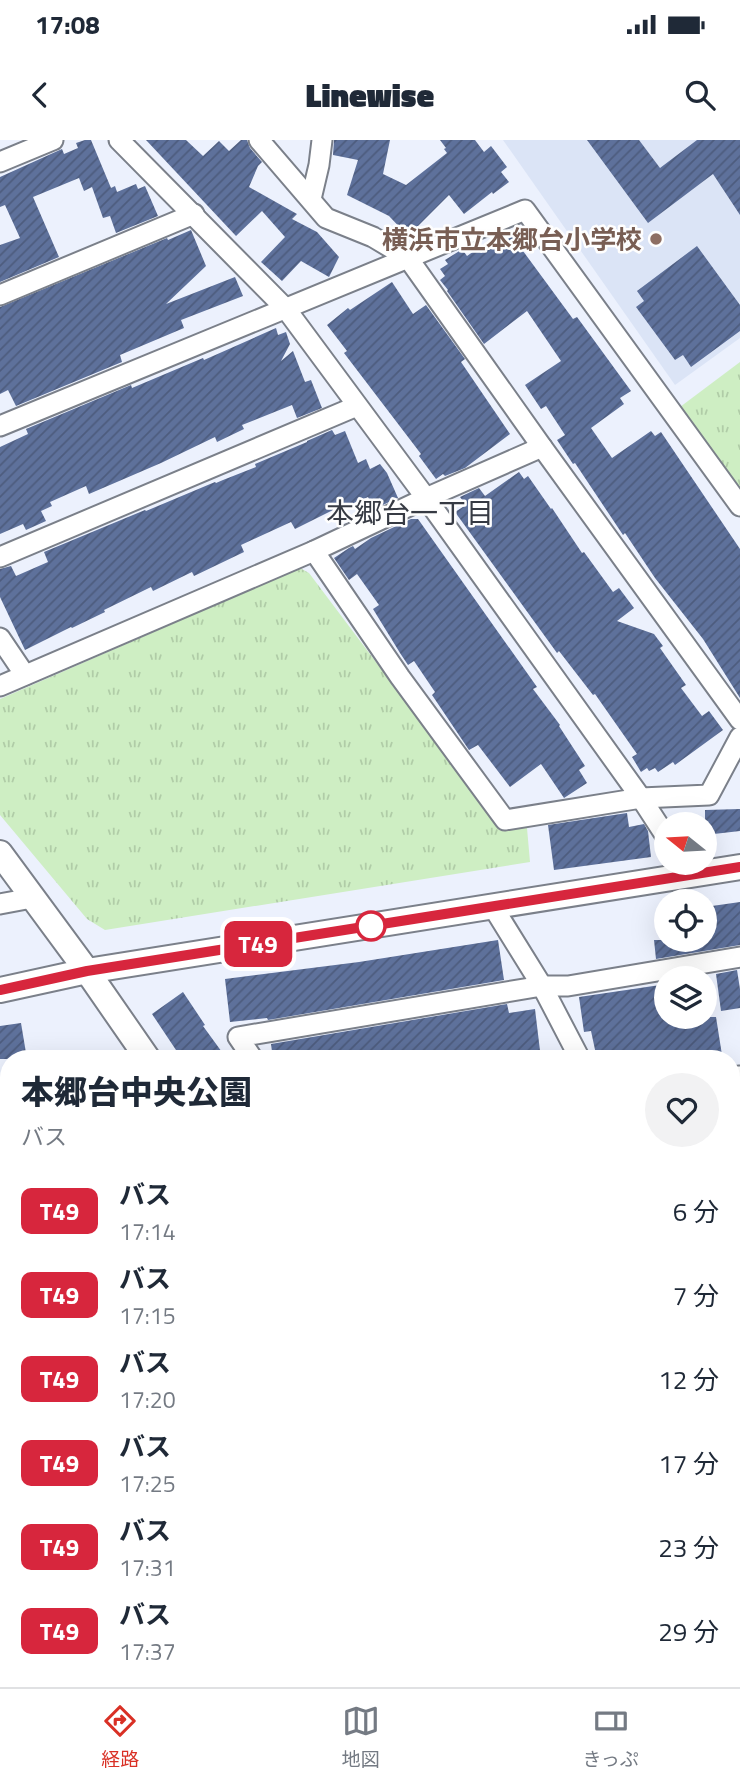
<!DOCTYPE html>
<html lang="ja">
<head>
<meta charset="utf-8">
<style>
	body { margin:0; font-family:"Titillium Web","Noto Sans JP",sans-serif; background:#f2f2f3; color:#1f2937; height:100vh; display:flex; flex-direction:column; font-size:26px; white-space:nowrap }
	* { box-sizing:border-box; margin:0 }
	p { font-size:23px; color:#747a83 }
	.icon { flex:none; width:38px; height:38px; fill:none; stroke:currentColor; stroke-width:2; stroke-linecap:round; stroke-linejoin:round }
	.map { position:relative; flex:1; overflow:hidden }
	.details { position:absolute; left:0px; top:910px; width:740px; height:637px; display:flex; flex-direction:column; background:#fff; border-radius:28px 28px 0 0; box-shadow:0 7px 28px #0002 }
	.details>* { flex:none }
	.badge { padding:0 14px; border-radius:10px; font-size:24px; line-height:46px }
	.needle { width:46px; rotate:288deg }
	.buttons { position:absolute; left:654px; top:672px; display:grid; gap:14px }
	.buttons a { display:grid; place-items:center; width:63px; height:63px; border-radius:50%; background:#fff; box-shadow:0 7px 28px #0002; font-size:35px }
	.map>.badge { position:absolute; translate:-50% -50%; box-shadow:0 0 0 4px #fff }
	.round { display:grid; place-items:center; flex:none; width:74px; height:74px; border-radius:37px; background:#f2f2f3 }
	.headline { display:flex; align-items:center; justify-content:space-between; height:119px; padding:0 21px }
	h1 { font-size:33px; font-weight:800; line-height:52px }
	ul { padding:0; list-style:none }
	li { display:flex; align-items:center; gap:21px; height:84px; padding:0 21px }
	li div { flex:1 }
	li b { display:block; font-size:26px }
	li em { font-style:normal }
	li .badge { min-width:77px; font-weight:700; text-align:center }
	.status { display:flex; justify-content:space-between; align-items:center; height:49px; padding:0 35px; background:#fff; direction:ltr }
	.status svg { height:19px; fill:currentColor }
	header { display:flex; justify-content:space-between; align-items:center; height:91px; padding:0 21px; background:#fff; font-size:32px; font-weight:800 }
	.tab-bar { display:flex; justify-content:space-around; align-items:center; height:98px; border-top:2px solid #e0e1e3; background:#fff; font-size:19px; color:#747a83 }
	.tab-bar a { display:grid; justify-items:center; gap:4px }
	.tab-bar .current { color:#d93025 }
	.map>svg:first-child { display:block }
</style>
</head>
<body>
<div class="status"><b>17:08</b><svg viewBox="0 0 49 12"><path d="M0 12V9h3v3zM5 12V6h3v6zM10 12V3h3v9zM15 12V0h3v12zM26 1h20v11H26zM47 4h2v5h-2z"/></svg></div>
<header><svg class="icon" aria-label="back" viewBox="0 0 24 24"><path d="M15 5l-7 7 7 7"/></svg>Linewise<svg class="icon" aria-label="search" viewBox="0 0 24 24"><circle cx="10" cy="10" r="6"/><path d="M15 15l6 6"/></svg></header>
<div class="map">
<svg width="740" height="1547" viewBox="0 0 740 1547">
	<defs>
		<pattern id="park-tufts" width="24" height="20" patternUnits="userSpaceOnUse" patternTransform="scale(1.75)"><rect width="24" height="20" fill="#ceeec3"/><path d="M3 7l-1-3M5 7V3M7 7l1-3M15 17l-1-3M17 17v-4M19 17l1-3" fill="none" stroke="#b0cca7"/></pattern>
		<pattern id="building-hatch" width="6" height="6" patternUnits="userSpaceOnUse" patternTransform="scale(1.75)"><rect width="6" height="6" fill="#5e719b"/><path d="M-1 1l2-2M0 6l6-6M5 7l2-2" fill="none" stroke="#4d5c7e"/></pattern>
	</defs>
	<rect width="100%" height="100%" fill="#ecf1fd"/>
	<polygon fill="#dbe4f6" points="503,0 740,0 740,198 675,245"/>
	<g fill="url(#park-tufts)">
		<polygon points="740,222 740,347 676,270"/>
		<polygon points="300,428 309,433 500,687 527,688 530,722 105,790 87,779 0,675 0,559"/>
	</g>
	<g fill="url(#building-hatch)">
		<polygon points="85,0 91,0 111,48 115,46 117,52 136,44 138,49 145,46 158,76 116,93 110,76 103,78 92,47 84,51 79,38 33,57 59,117 0,142 0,105 20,98 5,65 0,67 0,37 62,9 64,14 78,8 76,3"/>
		<polygon points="146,0 186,0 203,16 219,1 229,11 241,0 247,0 250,8 262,22 258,26 249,47 297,74 292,79 317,92 339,117 329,137 301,121 282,141 261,122 285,97 262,71 236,96"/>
		<polygon points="334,0 390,0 383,34 406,45 447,13 444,9 446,8 440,0 475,0 484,12 491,6 507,27 501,32 509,42 493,54 492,52 464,74 449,55 408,96 389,76 347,55 358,20 333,15"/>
		<polygon points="587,0 639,0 660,28 697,0 740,0 740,75 713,34 648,83"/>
		<polygon points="191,90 206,126 166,164 235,137 243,156 181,180 184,188 120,215 122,222 16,266 8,250 0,254 0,167 167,98 168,100"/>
		<polygon points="512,96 573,179 577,177 631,251 620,258 624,264 591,288 612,318 651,291 655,296 661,292 740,409 740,558 703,499 655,438 625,393 623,395 575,323 573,324 557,300 565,295 546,266 541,269 525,245 561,221 527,171 484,204 447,151 448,150 440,140 445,136 440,129 448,124 445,120 461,110 462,109 467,116 477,109 481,113 499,100 502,104"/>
		<polygon points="697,106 740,165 740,191 691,227 683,215 675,220 636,167 644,161 637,151"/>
		<polygon points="392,142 413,174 426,165 465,219 461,222 510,294 465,328 445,336 443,334 436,339 419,316 421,314 344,213 347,211 327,185 348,168 350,170"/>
		<polygon points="276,188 278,195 286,192 290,204 281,221 293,211 305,242 311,240 322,268 297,278 292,265 242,285 244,289 217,302 215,297 161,323 89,354 86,346 50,362 52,366 41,371 46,381 26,390 23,384 0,394 0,307 28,294 26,289 131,245 132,248 203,218 204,220"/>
		<polygon points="332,290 335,295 345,291 358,323 366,319 370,329 380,324 387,333 398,358 374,369 368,357 340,370 339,367 295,389 291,382 241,405 244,412 194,436 192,432 153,451 151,447 104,470 105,472 72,488 71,487 25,510 0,457 0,429 11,426 16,436 48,422 44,412 145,370 146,371 215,342 216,343 223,340 256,327 255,324 307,302 307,301"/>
		<polygon points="519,332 524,339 528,336 551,369 552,368 582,413 584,412 613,452 619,448 634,468 617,481 654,494 663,506 660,508 686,545 681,548 702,576 709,571 723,590 675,625 673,622 658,632 655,628 649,631 647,628 641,632 632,617 637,614 595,554 593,555 559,511 557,513 455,372 466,365 460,357 479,348 485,356"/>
		<polygon points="411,379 418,379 537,547 533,549 560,585 559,586 585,626 579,630 587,643 564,658 541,624 510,647 478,605 469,610 432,555 435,552 414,521 408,525 400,513 373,469 379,465 357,434 349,440 334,418 349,408 353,406 355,409 371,398"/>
		<polygon points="740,669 740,691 705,695 705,670"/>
		<polygon points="627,673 629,687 644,684 648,691 651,717 554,730 548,685"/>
		<polygon points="740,762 740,805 656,819 654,800 705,800 705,767"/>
		<polygon points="498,800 504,840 268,880 267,878 230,882 225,839 359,822"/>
		<polygon points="737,830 740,849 740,868 721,871 716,834"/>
		<polygon points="667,844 667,877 716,877 722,915 697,919 597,919 591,891 584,892 579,857"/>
		<polygon points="183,852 205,885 203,886 227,919 182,919 152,874"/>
		<polygon points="507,864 509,873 535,869 541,919 273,919 271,904"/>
		<polygon points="21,883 27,919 0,919 0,886"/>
	</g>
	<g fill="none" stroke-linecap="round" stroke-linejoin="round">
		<defs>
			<g id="minor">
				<polyline points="119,0 286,169 426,358 641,658 667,698"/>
				<polyline points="259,0 326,78 373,97 408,118 525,70 740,366"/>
				<polyline points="0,22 53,0"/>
				<polyline points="311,59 319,25 322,0"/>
				<polyline points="0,155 194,74"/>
				<polyline points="0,286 408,118 542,307 740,580"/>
				<polyline points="314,411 400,537 505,680 641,658 709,655 740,597"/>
				<polyline points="0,417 357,266"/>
				<polyline points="0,498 25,535"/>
				<polyline points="0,546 314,411 426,358 542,307"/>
				<polyline points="0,764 32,758"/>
				<polyline points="493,767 542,846 580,919"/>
				<polyline points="253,919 238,897 542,846 568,846 740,817"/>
				<polyline points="732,937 740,936"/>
				<polyline points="732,951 740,963"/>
				<polyline points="0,960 9,972"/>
				<polyline points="0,1060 9,1058"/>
				<polyline points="0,1107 9,1109"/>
				<polyline points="732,1120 740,1129"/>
				<polyline points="732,1275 740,1283"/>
				<polyline points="0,1349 9,1347"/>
				<polyline points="732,1413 740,1420"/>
				<polyline points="117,1538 117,1547"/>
				<polyline points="461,1538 472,1547"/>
				<polyline points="362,1547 371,1538"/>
			</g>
			<g id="tertiary">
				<polyline points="0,713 87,831 148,919"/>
				<polyline points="0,850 87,831 740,727"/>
				<polyline points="687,1538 699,1547"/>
			</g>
		</defs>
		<use href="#minor" stroke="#7b808a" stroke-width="23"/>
		<use href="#tertiary" stroke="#7b808a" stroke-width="28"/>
		<use href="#minor" stroke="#fff" stroke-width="19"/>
		<use href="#tertiary" stroke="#fff" stroke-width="24"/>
	</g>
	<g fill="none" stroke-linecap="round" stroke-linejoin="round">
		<defs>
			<polyline id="line" points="0,850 87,831 740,727"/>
		</defs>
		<use href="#line" stroke="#fff" stroke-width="16"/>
		<use href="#line" stroke="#d7263d" stroke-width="10"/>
	</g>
	<circle fill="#8d6e63" stroke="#fefefe" stroke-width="2.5" cx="656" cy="99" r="7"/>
	<circle fill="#fff" stroke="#d7263d" stroke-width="3.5" cx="371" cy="786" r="14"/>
	<g text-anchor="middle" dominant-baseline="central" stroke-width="5" stroke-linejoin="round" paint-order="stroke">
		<g font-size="26" font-weight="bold" fill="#785e54" stroke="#fefefe" text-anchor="end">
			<text x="642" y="99">横浜市立本郷台小学校</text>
		</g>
		<g font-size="28" fill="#363a43" stroke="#fefefe">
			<text x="410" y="372">本郷台一丁目</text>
		</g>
	</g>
</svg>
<div class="buttons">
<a><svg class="needle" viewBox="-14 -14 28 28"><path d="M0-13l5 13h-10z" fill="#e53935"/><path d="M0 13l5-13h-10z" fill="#747a83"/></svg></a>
<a><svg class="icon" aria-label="locate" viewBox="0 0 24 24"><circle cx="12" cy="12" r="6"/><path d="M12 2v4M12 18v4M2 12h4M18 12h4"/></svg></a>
<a><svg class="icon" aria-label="layers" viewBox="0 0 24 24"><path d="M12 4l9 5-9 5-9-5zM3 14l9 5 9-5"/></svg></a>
</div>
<b class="badge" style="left:258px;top:804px;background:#d7263d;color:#fff">T49</b>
<section class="details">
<div class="headline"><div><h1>本郷台中央公園</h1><p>バス</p></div><a class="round"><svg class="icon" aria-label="heart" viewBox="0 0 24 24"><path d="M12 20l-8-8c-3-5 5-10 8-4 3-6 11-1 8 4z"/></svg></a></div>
<ul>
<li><span class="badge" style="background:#d7263d;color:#fff">T49</span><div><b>バス</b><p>17:14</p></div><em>6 分</em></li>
<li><span class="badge" style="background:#d7263d;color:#fff">T49</span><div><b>バス</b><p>17:15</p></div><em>7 分</em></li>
<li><span class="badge" style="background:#d7263d;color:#fff">T49</span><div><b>バス</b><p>17:20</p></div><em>12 分</em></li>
<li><span class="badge" style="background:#d7263d;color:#fff">T49</span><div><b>バス</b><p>17:25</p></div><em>17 分</em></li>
<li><span class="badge" style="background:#d7263d;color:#fff">T49</span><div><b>バス</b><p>17:31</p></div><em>23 分</em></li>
<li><span class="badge" style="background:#d7263d;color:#fff">T49</span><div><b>バス</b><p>17:37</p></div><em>29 分</em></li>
</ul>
</section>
</div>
<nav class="tab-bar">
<a class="current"><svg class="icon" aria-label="directions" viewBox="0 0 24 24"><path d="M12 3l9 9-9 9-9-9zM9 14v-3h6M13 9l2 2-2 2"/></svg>経路</a>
<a><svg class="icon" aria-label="map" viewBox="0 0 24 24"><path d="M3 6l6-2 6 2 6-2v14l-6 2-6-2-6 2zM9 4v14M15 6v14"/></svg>地図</a>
<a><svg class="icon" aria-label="tickets" viewBox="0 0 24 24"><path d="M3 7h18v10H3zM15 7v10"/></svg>きっぷ</a>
</nav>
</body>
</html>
